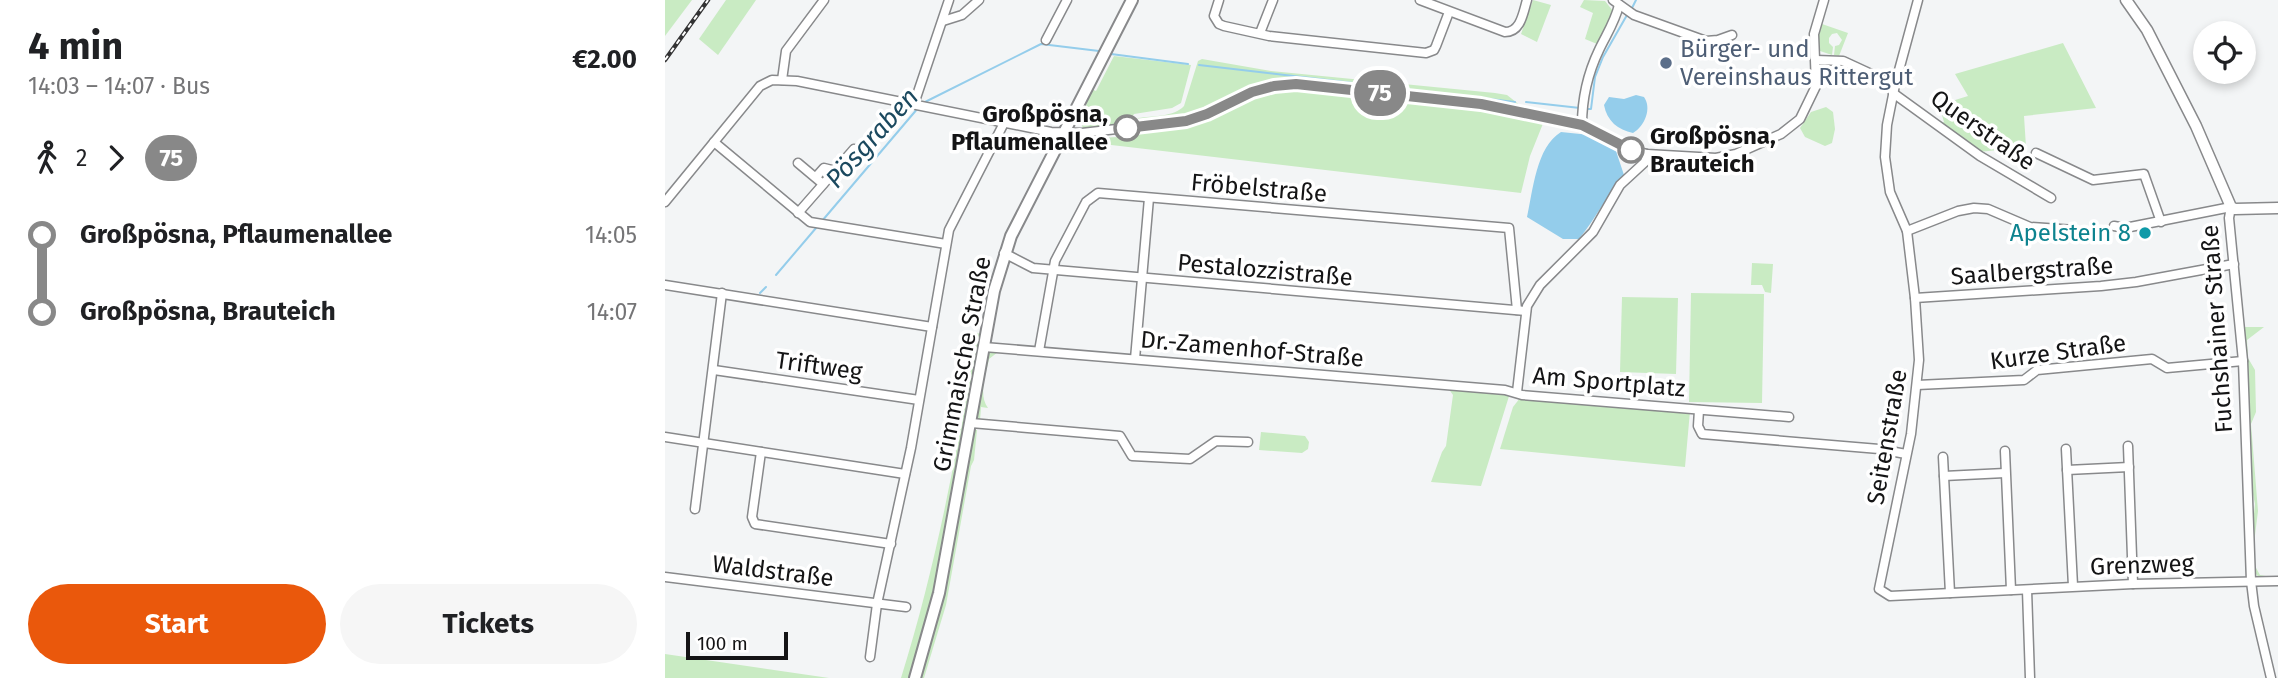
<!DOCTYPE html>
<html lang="en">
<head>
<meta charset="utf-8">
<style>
	body { margin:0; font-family:"Fira Sans",sans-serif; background:#f6f6f6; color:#202124; height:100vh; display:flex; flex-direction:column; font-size:26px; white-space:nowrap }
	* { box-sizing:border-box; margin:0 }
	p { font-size:23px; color:#757577 }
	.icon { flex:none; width:38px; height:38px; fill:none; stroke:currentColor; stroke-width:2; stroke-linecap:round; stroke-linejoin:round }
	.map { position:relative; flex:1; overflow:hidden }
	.drawer { display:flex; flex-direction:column; background:#fff; width:665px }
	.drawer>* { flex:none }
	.badge { padding:0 14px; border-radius:23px; font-size:24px; line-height:46px }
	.buttons { position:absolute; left:1528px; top:21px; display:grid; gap:14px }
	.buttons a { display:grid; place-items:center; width:63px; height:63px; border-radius:50%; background:#fff; box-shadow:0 4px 10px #0003; font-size:35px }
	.scale { position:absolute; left:21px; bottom:18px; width:102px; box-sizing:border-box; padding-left:7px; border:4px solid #141415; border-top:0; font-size:19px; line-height:24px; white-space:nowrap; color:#141415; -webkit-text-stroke:5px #fff; paint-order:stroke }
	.map>.badge { position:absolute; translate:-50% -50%; box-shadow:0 0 0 4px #fff }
	.legs { display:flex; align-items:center; gap:10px; height:77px; padding:0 28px; font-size:23px }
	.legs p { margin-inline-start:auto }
	.summary { display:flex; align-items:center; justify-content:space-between; height:119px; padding:0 28px }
	h1 { font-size:38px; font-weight:700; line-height:52px }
	.primary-button { display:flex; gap:14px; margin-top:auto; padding:14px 28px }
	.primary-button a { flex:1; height:80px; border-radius:42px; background:#ea580c; color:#fff; font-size:28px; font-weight:700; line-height:80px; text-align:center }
	.primary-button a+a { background:#f6f6f6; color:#202124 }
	ul { padding:0 28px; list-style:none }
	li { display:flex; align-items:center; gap:24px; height:77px; font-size:26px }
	li i { display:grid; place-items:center; width:10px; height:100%; margin:0 9px; background:currentColor }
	li i::after { content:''; width:18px; height:18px; margin:-9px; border:5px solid; border-radius:50%; background:#fff }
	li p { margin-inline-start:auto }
	li:first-child i { background:linear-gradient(#0000 50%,currentColor 0) }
	li:last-child i { background:linear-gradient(currentColor 50%,#0000 0) }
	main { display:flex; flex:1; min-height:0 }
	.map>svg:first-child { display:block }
</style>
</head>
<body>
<main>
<section class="drawer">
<div class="summary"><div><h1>4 min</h1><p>14:03 – 14:07 · Bus</p></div><b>€2.00</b></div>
<div class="legs"><svg class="icon" aria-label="walk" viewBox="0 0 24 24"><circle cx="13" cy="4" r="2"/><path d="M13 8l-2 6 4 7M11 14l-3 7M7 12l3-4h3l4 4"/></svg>2<svg class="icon" aria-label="forward" viewBox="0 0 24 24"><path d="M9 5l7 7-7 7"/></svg><b class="badge" style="background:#888;color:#fff">75</b></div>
<ul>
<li><i style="color:#888"></i><b>Großpösna, Pflaumenallee</b><p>14:05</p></li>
<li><i style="color:#888"></i><b>Großpösna, Brauteich</b><p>14:07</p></li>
</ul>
<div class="primary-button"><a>Start</a><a>Tickets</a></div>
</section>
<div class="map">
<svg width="1613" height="678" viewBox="0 0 1613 678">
	<rect width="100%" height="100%" fill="#f3f5f6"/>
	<g fill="#c9ebc3">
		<polygon points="0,0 27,0 0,36"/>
		<polygon points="61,0 91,0 53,55 34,39"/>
		<polygon points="868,0 886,5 872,42 856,34"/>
		<polygon points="919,0 940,1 948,11 948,18 932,44 920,39 928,13 915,7"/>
		<polygon points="1157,24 1183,33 1174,56 1169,55 1170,46 1174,45 1177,40 1172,33 1167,34 1164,38 1164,43 1168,47 1167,55 1155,51 1153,36"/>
		<polygon points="1398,43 1431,108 1359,116 1361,147 1314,152 1275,123 1279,122 1274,105 1303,96 1290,74"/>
		<polygon points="449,56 526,65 516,103 507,108 469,114 463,124 418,128 415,121 417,117 423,118 424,113 421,106 426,89 431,91"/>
		<path d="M 537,59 L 606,71 L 830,93 L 842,95 L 861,110 L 903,116 L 903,120 L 619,82 L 597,85 L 522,118 L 469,123 L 473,118 C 488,116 509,117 519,106 L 533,61 Z"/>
		<polygon points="628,88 821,108 879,121 865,156 856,193 412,141 412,139 473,136 474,133 536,121 583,97 605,90"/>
		<polygon points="1161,107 1168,112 1170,129 1167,143 1160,146 1140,137 1135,128 1146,112"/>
		<polygon points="1087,263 1108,264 1106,293 1100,292 1097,285 1086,285"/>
		<polygon points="1026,293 1099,294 1097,403 1024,402"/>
		<polygon points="957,297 1013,298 1011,374 955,372"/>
		<polygon points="1577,327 1599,327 1582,340 1583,358 1590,370 1591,412 1586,424 1593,511 1589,543 1590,566 1595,575 1613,578 1595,578 1588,571 1586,543 1590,504 1584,475 1586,450 1583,433"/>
		<path d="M 312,333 L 317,334 L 270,590 L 246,678 L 236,678 C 271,566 293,449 312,333 Z"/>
		<path d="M 328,349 L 845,393 L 816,486 L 766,482 L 777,452 L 781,446 L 788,395 L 783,388 L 333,352 L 324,359 C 321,374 313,395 323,408 L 316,407 L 315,421 L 311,419 L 322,352 Z"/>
		<polygon points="855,398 1025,411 1020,467 835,449 848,407"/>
		<polygon points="309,430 312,430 309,460 306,466 281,605 259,678 254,678 276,605"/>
		<polygon points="596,432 640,436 644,442 643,449 637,453 594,450"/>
		<polygon points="0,654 164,678 0,678"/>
	</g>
	<g fill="#94cdeb">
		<path d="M 971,95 L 979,97 C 987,108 980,126 968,133 C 953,130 942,121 939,105 L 944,97 L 959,99 Z"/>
		<path d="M 896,132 L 925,135 L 951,151 L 959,175 C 942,195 931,218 914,239 L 898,239 L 862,217 C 868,191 871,147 896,132 Z"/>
	</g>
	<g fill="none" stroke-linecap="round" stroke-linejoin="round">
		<g stroke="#94cdeb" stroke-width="2">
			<polyline points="967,8 971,0"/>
			<polyline points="446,54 523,64"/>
			<polyline points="534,65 850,102"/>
			<polyline points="861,102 915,108"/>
			<polyline points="256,104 376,44 434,51"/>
			<polyline points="921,109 926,109 930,77 938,57 962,15"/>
			<polyline points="157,221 253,108"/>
			<polyline points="111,275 151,228"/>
			<polyline points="95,293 101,287"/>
		</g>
		<defs>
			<g id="minor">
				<polyline points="554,0 549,16 554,24 559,26 604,36 761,53 769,50 771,46 784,12"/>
				<path d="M 755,0 L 840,32 C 856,32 858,13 862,0"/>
				<polyline points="948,0 969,15 1041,41 1053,40 1067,35"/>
				<polyline points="1253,0 1230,85 1222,125 1220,157 1225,192 1242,231 1250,298 1254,360 1246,434 1214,589 1225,596 1468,584 1613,581"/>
				<polyline points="278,21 297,15 314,0"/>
				<polyline points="595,33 608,0"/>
				<polyline points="381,40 402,0"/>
				<polyline points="1151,60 1178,61 1230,85"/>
				<polyline points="117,80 121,51 159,0"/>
				<polyline points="1228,93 1315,156 1386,198"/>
				<polyline points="249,104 284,0"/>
				<path d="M 917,125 C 917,98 922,75 934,50 C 941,35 950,22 954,5"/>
				<polyline points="49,142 145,222 281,244"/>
				<polyline points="1371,153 1428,180 1479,174 1496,222"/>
				<polyline points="133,163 158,184"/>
				<polyline points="151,177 159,168 171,171"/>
				<polyline points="0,202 95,86 107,80 132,81 386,132 417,133 521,121 542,114 587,92 609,86 631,84 815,104 917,125 963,149 982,154 1051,158 1071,154 1116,134 1135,119 1151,86 1149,34 1159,0"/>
				<polyline points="133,213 189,149"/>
				<polyline points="1449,226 1460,228 1566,207 1564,218 1578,361 1586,581 1589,606 1606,678"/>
				<polyline points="1242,231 1293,211 1309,208 1323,209 1365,227 1410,230"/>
				<polyline points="339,253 368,268 861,311"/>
				<polyline points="0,285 267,327"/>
				<polyline points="1250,298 1436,286 1471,282 1569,264"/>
				<polyline points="319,347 840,390 857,395 1124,417"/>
				<polyline points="374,351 390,261 421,202 433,193 844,228 852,310"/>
				<polyline points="470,359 484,198"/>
				<polyline points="49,370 254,400"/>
				<polyline points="1252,385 1359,380 1372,370 1487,359 1502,368 1578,361"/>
				<polyline points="852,392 862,306 875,285 928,232 955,185 980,162 982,154"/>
				<polyline points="1034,410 1033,426 1037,434 1214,449 1241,454"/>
				<polyline points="306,423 455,436 467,456 525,459 551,441 583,442"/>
				<polyline points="0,437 240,474"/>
				<polyline points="1463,446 1468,584"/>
				<polyline points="1401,449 1408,586"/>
				<polyline points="1340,451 1346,590"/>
				<polyline points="96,452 87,517 90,524 226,544"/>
				<polyline points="1278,457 1285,593"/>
				<polyline points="1402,470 1464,467"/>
				<polyline points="1279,476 1340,473"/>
				<polyline points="30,509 57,293"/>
				<polyline points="0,577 241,607"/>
				<polyline points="1362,590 1365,678"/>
				<polyline points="205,657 212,604 246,448 284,230 339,123"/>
			</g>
			<polyline id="tertiary" points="1461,0 1482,30 1531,126 1566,207 1570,209 1613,208"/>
			<polyline id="secondary" points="250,678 274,593 329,291 346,236 467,0"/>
		</defs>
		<use href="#minor" stroke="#88898b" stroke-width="11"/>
		<use href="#tertiary" stroke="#88898b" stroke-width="13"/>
		<use href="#secondary" stroke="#88898b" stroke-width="14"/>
		<use href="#minor" stroke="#fff" stroke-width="8"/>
		<use href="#tertiary" stroke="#fff" stroke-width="10"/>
		<use href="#secondary" stroke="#fff" stroke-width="10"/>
		<defs>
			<polyline id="rail" points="0,60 43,0"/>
		</defs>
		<use href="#rail" stroke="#333334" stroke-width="4.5"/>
		<use href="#rail" stroke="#fff" stroke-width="2" stroke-dasharray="5" stroke-linecap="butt"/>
	</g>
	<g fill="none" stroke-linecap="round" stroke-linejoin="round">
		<defs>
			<polyline id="line-1" points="462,128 521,121 542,114 587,92 609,86 631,84 816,104 917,125 966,150"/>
		</defs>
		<use href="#line-1" stroke="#fff" stroke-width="16"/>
		<use href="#line-1" stroke="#888" stroke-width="10"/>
	</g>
	<circle fill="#5c6f8a" stroke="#fff" stroke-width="2.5" cx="1001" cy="63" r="7"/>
	<g fill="#fff" stroke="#888" stroke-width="3.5">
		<circle cx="462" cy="128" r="12"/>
		<circle cx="966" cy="150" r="12"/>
	</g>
	<circle fill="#0f9aa8" stroke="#fff" stroke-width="2.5" cx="1480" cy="233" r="7"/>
	<g text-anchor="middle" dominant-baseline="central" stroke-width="7" stroke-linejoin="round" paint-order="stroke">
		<g font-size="24" fill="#4e5e75" stroke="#fff" text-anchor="start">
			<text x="1015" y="49">Bürger- und<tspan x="1015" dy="28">Vereinshaus Rittergut</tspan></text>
		</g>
		<g font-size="24" font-weight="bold" fill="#141415" stroke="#fff" text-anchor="end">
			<text x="443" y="114">Großpösna,<tspan x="443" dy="28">Pflaumenallee</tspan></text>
			<text x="985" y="136" text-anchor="start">Großpösna,<tspan x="985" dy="28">Brauteich</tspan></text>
		</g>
		<g font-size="24" fill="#141415" stroke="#fff">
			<text transform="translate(1318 130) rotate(35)">Querstraße</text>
			<text transform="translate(594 188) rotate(5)">Fröbelstraße</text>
			<text transform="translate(600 270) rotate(5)">Pestalozzistraße</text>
			<text transform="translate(1367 271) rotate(-4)">Saalbergstraße</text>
			<text transform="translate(1552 329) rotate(-94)">Fuchshainer Straße</text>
			<text transform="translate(587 349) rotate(5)">Dr.-Zamenhof-Straße</text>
			<text transform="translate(1393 352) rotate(-8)">Kurze Straße</text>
			<text transform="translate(297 364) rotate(-79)">Grimmaische Straße</text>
			<text transform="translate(154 366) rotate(8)">Triftweg</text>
			<text transform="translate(944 382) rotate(5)">Am Sportplatz</text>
			<text transform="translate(1222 437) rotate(-80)">Seitenstraße</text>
			<text transform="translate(1477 565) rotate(-2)">Grenzweg</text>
			<text transform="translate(108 571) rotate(7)">Waldstraße</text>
		</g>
		<g font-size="24" fill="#0d838f" stroke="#fff" text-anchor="end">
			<text x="1466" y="233">Apelstein 8</text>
		</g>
		<g font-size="26" font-style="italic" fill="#1b495f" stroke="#fff">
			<text transform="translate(207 138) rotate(-48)">Pösgraben</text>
		</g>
	</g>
</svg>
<div class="buttons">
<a><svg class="icon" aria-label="locate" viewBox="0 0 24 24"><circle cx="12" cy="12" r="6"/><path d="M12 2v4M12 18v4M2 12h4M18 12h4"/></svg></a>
</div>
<div class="scale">100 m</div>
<b class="badge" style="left:715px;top:93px;background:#888;color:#fff">75</b>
</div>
</main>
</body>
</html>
